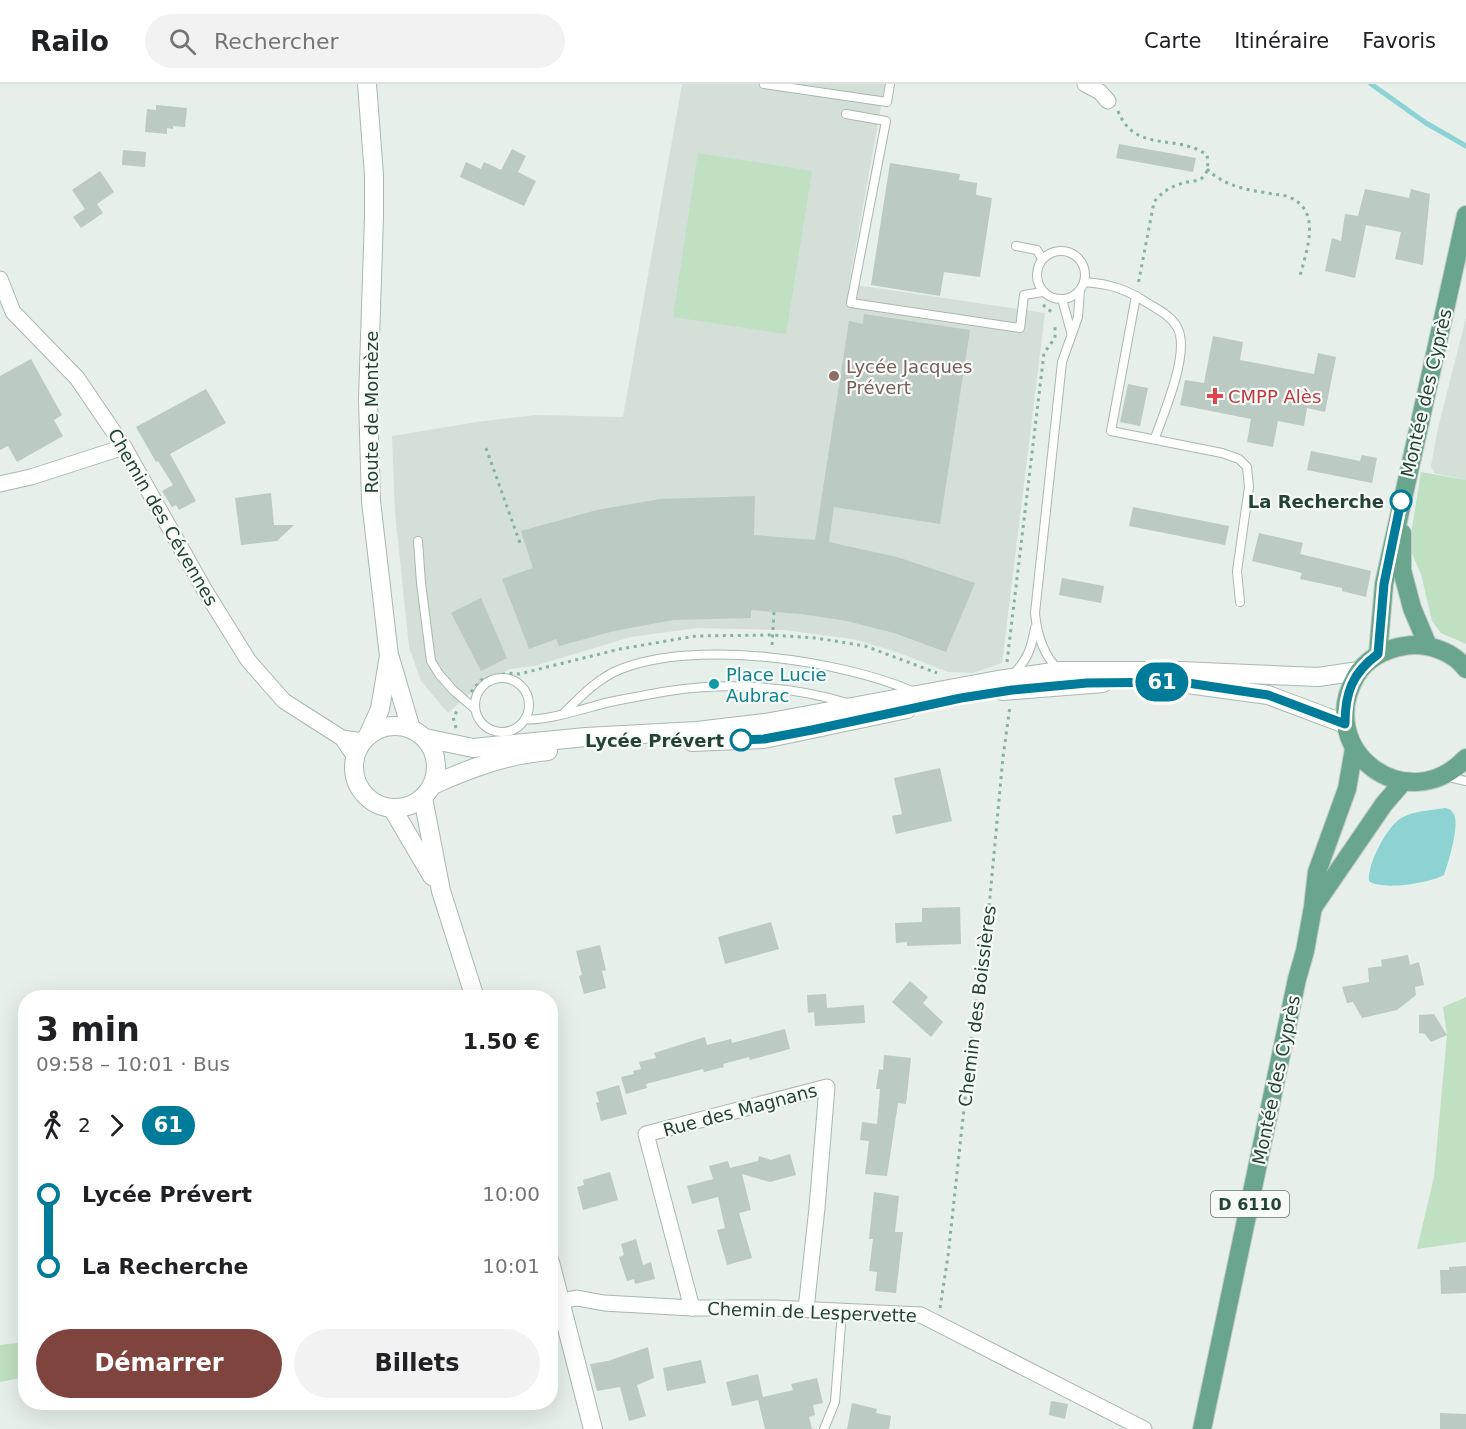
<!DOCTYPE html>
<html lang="fr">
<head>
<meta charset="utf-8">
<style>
	body { margin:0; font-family:"DejaVu Sans",sans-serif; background:#f2f2f2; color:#202124; height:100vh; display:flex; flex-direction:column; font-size:22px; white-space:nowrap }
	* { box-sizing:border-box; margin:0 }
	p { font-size:20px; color:#757577 }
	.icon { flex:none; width:33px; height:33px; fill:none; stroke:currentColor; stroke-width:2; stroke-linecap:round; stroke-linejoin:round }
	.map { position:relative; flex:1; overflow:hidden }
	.side { position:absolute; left:18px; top:906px; width:540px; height:420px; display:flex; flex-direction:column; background:#fff; border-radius:24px; box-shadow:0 6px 24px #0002 }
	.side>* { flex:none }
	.badge { padding:0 12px; border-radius:20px; font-size:21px; line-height:39px }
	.map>.badge { position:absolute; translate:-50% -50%; box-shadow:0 0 0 3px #fff }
	.legs { display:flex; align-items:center; gap:9px; height:66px; padding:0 18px; font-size:20px }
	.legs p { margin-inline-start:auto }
	.headline { display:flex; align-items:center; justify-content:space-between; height:102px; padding:0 18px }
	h1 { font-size:33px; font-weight:700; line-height:45px }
	.action { display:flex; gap:12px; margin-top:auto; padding:12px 18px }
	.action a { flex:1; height:69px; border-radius:36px; background:#80443e; color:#fff; font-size:24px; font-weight:700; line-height:69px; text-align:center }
	.action a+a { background:#f2f2f2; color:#202124 }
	ul { padding:0 18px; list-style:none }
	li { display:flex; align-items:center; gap:21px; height:72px; font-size:22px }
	li i { display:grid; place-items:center; width:9px; height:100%; margin:0 8px; background:currentColor }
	li i::after { content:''; width:15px; height:15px; margin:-8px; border:4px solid; border-radius:50%; background:#fff }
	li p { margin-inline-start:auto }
	li:first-child i { background:linear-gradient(#0000 50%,currentColor 0) }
	li:last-child i { background:linear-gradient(currentColor 50%,#0000 0) }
	header { display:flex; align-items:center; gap:36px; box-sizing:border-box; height:84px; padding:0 30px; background:#fff; border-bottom:2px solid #e0e0e0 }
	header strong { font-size:28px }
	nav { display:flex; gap:33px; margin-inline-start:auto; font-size:21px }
	.search { width:420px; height:54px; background:#f2f2f2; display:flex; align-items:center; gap:15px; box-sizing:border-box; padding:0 21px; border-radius:33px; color:#757577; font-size:22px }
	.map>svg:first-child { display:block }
</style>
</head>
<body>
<header>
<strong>Railo</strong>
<div class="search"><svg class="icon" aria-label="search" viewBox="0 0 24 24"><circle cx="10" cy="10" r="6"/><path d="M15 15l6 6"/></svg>Rechercher</div>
<nav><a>Carte</a><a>Itinéraire</a><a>Favoris</a></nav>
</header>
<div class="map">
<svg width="1466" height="1345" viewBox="0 0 1466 1345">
	<rect width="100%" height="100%" fill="#e6efea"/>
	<g fill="#d4dfd8">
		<polygon points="682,0 885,0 849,200 1045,229 1002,579 973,589 948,588 897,568 853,555 784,546 697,544 631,553 534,582 510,585 483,598 448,629 421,597 409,563 395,428 392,352 477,338 536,331 623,333"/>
		<polygon points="1466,234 1466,396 1434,389 1431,382 1438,344"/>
	</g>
	<g fill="#bfe0c3">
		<polygon points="698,69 812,87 786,250 673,233"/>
		<polygon points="1421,388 1466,396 1466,560 1441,549 1432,537 1421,490 1409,463"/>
		<polygon points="1466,913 1466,1158 1417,1165 1434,1093 1447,951 1443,923"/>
		<polygon points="25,1258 25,1293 0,1298 0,1261"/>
	</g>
	<path fill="#8dd3d4" d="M 1445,724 C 1449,725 1451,725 1453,729 C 1461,738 1448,780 1444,791 C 1430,799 1382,807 1369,797 C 1367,780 1388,740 1403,733 C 1415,727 1432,726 1445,724 Z"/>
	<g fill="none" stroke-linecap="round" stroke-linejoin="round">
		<polyline stroke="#8dd3d4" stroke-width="5" points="1371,0 1426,39 1466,62"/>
	</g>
	<g fill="#bbcac2">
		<polygon points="156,21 187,24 185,43 173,42 173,45 167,44 167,50 145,48 147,25 156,26"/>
		<polygon points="1119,60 1196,74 1193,88 1116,74"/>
		<polygon points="512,65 526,72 518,88 536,97 524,122 460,93 466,78 481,85 484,78 501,86"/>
		<polygon points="123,66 146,68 145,83 122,81"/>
		<polygon points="890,79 960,90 959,96 977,99 976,111 992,114 980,193 944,188 940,212 871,201"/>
		<polygon points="100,87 114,108 97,120 103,129 81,144 73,133 85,125 72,106"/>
		<polygon points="1365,105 1409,114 1411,105 1430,110 1423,181 1395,175 1401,148 1366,141 1355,194 1325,187 1332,154 1341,157 1345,130 1358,132"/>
		<polygon points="864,230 970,246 940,440 834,423 829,458 897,473 975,499 946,568 894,549 847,537 801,530 751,526 751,534 673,536 614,547 559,562 556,555 529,565 502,495 533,484 521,447 597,426 660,415 755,412 754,451 815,456 849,237 863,240"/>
		<polygon points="1213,252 1243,258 1240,276 1314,290 1318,269 1336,273 1325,328 1307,324 1304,342 1278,337 1273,363 1247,358 1251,335 1180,321 1185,296 1204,299"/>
		<polygon points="31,275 62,331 54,336 63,352 17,378 8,362 0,366 0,292"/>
		<polygon points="1128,300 1148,304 1140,342 1120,338"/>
		<polygon points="206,305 226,339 170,370 196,417 179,426 176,421 172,423 162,407 173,401 158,377 156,378 136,343"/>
		<polygon points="1311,367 1360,377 1362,371 1377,374 1372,399 1307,386"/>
		<polygon points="271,409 274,441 294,441 277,457 241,461 235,414"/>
		<polygon points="1133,423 1229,442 1225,461 1129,442"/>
		<polygon points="1259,449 1303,459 1300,470 1371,487 1366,513 1342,507 1342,504 1300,495 1302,489 1252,477"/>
		<polygon points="1062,494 1104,502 1101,519 1059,511"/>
		<polygon points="481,514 507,574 481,587 451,529"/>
		<polygon points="940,684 952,737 896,750 892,732 902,730 894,694"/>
		<polygon points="960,823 961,860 907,862 907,858 896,859 895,839 922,838 922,824"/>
		<polygon points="771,838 779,865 725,880 718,853"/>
		<polygon points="600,861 606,886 602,887 606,904 584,910 579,892 582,891 576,867"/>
		<polygon points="1408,871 1410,881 1419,878 1424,901 1415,903 1416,911 1397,926 1362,934 1353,918 1347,919 1342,903 1369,898 1368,884 1382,882 1381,876"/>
		<polygon points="910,897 928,913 923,919 943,938 931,953 892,918"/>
		<polygon points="826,910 827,924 864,921 865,939 815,942 814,928 808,929 807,911"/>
		<polygon points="1434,930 1447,951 1431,958 1425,950 1419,949 1419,931"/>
		<polygon points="785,945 790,965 750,976 749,973 723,980 724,983 704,988 703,985 646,1000 647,1004 626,1010 621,993 634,990 633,987 641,985 639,978 656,974 654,969 705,953 707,961 731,955 732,959"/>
		<polygon points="884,971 911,974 906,1020 898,1019 887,1092 865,1090 869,1057 860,1056 862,1038 877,1040 880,1005 876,1005 879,985 883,986"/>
		<polygon points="619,1001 627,1030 601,1037 596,1019 599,1018 596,1008"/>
		<polygon points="790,1070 796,1091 770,1098 742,1090 751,1126 739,1129 752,1174 727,1181 717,1146 725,1144 718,1113 692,1120 687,1102 713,1095 709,1082 728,1077 730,1084 758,1077 759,1072 771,1076"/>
		<polygon points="610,1088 618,1116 583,1126 577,1103 584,1101 583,1096"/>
		<polygon points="874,1108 899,1112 895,1148 903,1148 896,1209 875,1207 877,1188 869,1187 873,1155 869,1155"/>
		<polygon points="636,1155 643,1181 651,1178 655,1195 635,1200 634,1195 627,1197 619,1173 624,1171 621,1160"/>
		<polygon points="1466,1182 1466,1209 1441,1210 1440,1186 1449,1186 1449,1183"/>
		<polygon points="648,1263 654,1294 637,1301 646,1332 629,1337 620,1303 597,1307 590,1280 608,1277"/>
		<polygon points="701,1276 706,1299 667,1307 663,1284"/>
		<polygon points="758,1290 763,1313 793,1306 791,1300 817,1294 823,1319 813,1321 815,1331 809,1333 812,1345 765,1345 758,1316 732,1322 726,1298"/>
		<polygon points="1051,1317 1068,1320 1065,1335 1049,1331"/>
		<polygon points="852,1319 877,1325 876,1329 891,1332 889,1345 847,1345"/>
		<polygon points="1440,1329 1466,1330 1466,1345 1440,1345"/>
	</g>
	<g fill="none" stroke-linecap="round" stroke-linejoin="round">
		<defs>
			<g id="service">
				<polyline points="764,0 887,18 890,0"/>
				<polyline points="846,30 886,37 851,219 1020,244 1024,211 1043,208"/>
				<polyline points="1016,162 1037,166 1042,175"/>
				<circle cx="1061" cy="191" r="24"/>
				<path d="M 1084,198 C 1111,200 1126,205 1149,220 C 1159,226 1171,232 1177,243 C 1191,267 1164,328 1155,354"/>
				<polyline points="1136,212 1111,347 1222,369 1239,375 1247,383 1249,403 1237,487 1240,518"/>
				<polyline points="1062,215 1071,248"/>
				<polyline points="418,457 421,499 431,577 439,590 453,606 475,625"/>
				<path d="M 1059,586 C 1043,571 1037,551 1035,529 L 1062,278 L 1078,233 L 1080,206"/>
				<path d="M 1013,591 C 1028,574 1031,566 1035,544"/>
				<circle cx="502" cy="621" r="27"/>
				<path d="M 564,629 C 581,612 598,594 621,585 C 695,555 840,576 912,607"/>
				<path d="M 525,635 C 545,638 588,623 610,618 C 630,614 650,610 669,607 C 726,598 792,602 847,619"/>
				<polyline points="1444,692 1466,697"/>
				<polyline points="824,1345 835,1318 842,1227"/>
			</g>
			<g id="minor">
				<polyline points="1085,0 1100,8 1108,17"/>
				<polyline points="0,195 13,228 77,294 124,363 204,505 248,576 284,617 342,654 363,657"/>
				<polyline points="0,400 31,393 124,363"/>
				<polyline points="342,654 355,673"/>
				<polyline points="561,1217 577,1214 604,1219 692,1224 774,1224 921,1231 1144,1345"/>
				<polyline points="692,1224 646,1050 827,1003 817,1124 806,1225"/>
			</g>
			<g id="tertiary">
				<polyline points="367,0 374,91 374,133 368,315 371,417 389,572 380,625 368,652"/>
				<polyline points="390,574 411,645"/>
				<polyline points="1173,598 1268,611 1345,640"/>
				<polyline points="1002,607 1103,599"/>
				<circle cx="395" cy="683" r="41"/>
				<polyline points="425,654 473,664 586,653 697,647 765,639 998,596 1060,587 1181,587 1318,593 1359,587"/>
				<polyline points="692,658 764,655 907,625"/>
				<path d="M 433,701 C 470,684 506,671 548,667"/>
				<polyline points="423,714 441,807 475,914"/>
				<polyline points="392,724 432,792"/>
				<polyline points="550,1178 593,1345"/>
			</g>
			<g id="primary">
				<polyline points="1402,449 1402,486 1412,524 1428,562"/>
				<polyline points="1378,570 1384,500 1466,131"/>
				<path d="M 1466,585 C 1453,567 1426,558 1404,562 C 1385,565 1366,575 1356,592 C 1313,667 1408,736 1466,674"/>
				<polyline points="1314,822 1384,720 1403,698"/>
				<polyline points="1202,1345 1297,895 1305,867 1313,823 1317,788 1347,705 1354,665"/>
			</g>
		</defs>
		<use href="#service" stroke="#a8b8b0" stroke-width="10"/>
		<use href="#minor" stroke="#a8b8b0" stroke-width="17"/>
		<use href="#tertiary" stroke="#a8b8b0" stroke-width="20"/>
		<use href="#primary" stroke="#c2cac6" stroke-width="20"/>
		<g stroke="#86b39e" stroke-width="3" stroke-dasharray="3 4.5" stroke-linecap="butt">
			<path d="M 1118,27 C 1135,70 1177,49 1207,71 C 1208,79 1209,89 1202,94 C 1197,98 1189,97 1183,99 C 1171,102 1161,109 1154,118 L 1138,201"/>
			<path d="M 1207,85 C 1228,106 1258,107 1286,112 C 1323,124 1307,165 1300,192"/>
			<polyline points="1043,221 1054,230"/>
			<polyline points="486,364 521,462"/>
			<polyline points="772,561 774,528"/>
			<polyline points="1007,578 1044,269 1055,254 1055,242"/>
			<polyline points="471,608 481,596 508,589 519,590 620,565 696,552 772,551 816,554 865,562 937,589"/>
			<polyline points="456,644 453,633 458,626"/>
			<polyline points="940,1224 948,1172 976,914 988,834 1003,673 1010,622"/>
		</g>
		<use href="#service" stroke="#fff" stroke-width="8"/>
		<use href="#minor" stroke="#fff" stroke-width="15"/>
		<use href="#tertiary" stroke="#fff" stroke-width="18"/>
		<use href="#primary" stroke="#6aa58d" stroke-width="18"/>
	</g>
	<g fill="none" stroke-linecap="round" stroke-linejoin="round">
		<defs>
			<path id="line-1" d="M 741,656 L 764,655 L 812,646 L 961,614 L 1012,606 L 1087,599 L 1181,598 L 1268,611 L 1345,640 C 1345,609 1352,589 1378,570 L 1384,500 L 1401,417"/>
		</defs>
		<use href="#line-1" stroke="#fff" stroke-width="14"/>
		<use href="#line-1" stroke="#007b99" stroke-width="9"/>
	</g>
	<circle fill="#8d6e63" stroke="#f7fbf8" stroke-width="2" cx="834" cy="292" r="6"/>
	<path fill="#e0444e" stroke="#f7fbf8" stroke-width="2" d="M1212 303h6v6h6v6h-6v6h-6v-6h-6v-6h6z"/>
	<g fill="#fff" stroke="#007b99" stroke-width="3">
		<circle cx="1401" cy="417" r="10"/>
		<circle cx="741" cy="656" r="10"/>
	</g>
	<circle fill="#0f9aa8" stroke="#f7fbf8" stroke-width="2" cx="714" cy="600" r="6"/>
	<g text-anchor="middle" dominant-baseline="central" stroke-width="4.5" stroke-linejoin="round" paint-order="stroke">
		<rect fill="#f7fbf8" stroke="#637a70" stroke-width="1.5" x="1211" y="1107" width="78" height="26" rx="4.5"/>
		<g font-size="16" font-weight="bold" fill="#244235">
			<text x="1250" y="1120">D 6110</text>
		</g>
		<g font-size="18" fill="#785e54" stroke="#f7fbf8" text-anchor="start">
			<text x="846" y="282">Lycée Jacques<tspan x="846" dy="21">Prévert</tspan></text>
		</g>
		<g font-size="18" fill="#244235" stroke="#f7fbf8">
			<text transform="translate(1426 309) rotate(-77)">Montée des Cyprès</text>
			<text transform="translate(371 328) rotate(-90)">Route de Montèze</text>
			<text transform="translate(163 433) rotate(60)">Chemin des Cévennes</text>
			<text transform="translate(977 922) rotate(-83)">Chemin des Boissières</text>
			<text transform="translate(1276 996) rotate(-78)">Montée des Cyprès</text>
			<text transform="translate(740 1026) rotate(-15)">Rue des Magnans</text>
			<text transform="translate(812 1228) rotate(2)">Chemin de Lespervette</text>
		</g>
		<g font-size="18" fill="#be3a42" stroke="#f7fbf8" text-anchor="start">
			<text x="1228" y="312">CMPP Alès</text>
		</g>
		<g font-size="18" font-weight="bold" fill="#244235" stroke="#f7fbf8" text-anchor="end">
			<text x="1384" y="417">La Recherche</text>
			<text x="724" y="656">Lycée Prévert</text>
		</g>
		<g font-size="18" fill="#0d838f" stroke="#f7fbf8" text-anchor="start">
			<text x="726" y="590">Place Lucie<tspan x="726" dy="21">Aubrac</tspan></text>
		</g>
	</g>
</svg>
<b class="badge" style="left:1162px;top:598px;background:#007b99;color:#fff">61</b>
<section class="side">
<div class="headline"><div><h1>3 min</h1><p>09:58 – 10:01 · Bus</p></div><b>1.50 €</b></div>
<div class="legs"><svg class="icon" aria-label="walk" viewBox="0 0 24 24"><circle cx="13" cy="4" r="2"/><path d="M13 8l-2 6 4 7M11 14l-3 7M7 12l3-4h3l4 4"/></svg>2<svg class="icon" aria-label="forward" viewBox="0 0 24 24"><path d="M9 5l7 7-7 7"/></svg><b class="badge" style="background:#007b99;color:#fff">61</b></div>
<ul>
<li><i style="color:#007b99"></i><b>Lycée Prévert</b><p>10:00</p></li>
<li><i style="color:#007b99"></i><b>La Recherche</b><p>10:01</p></li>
</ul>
<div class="action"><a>Démarrer</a><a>Billets</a></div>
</section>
</div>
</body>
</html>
